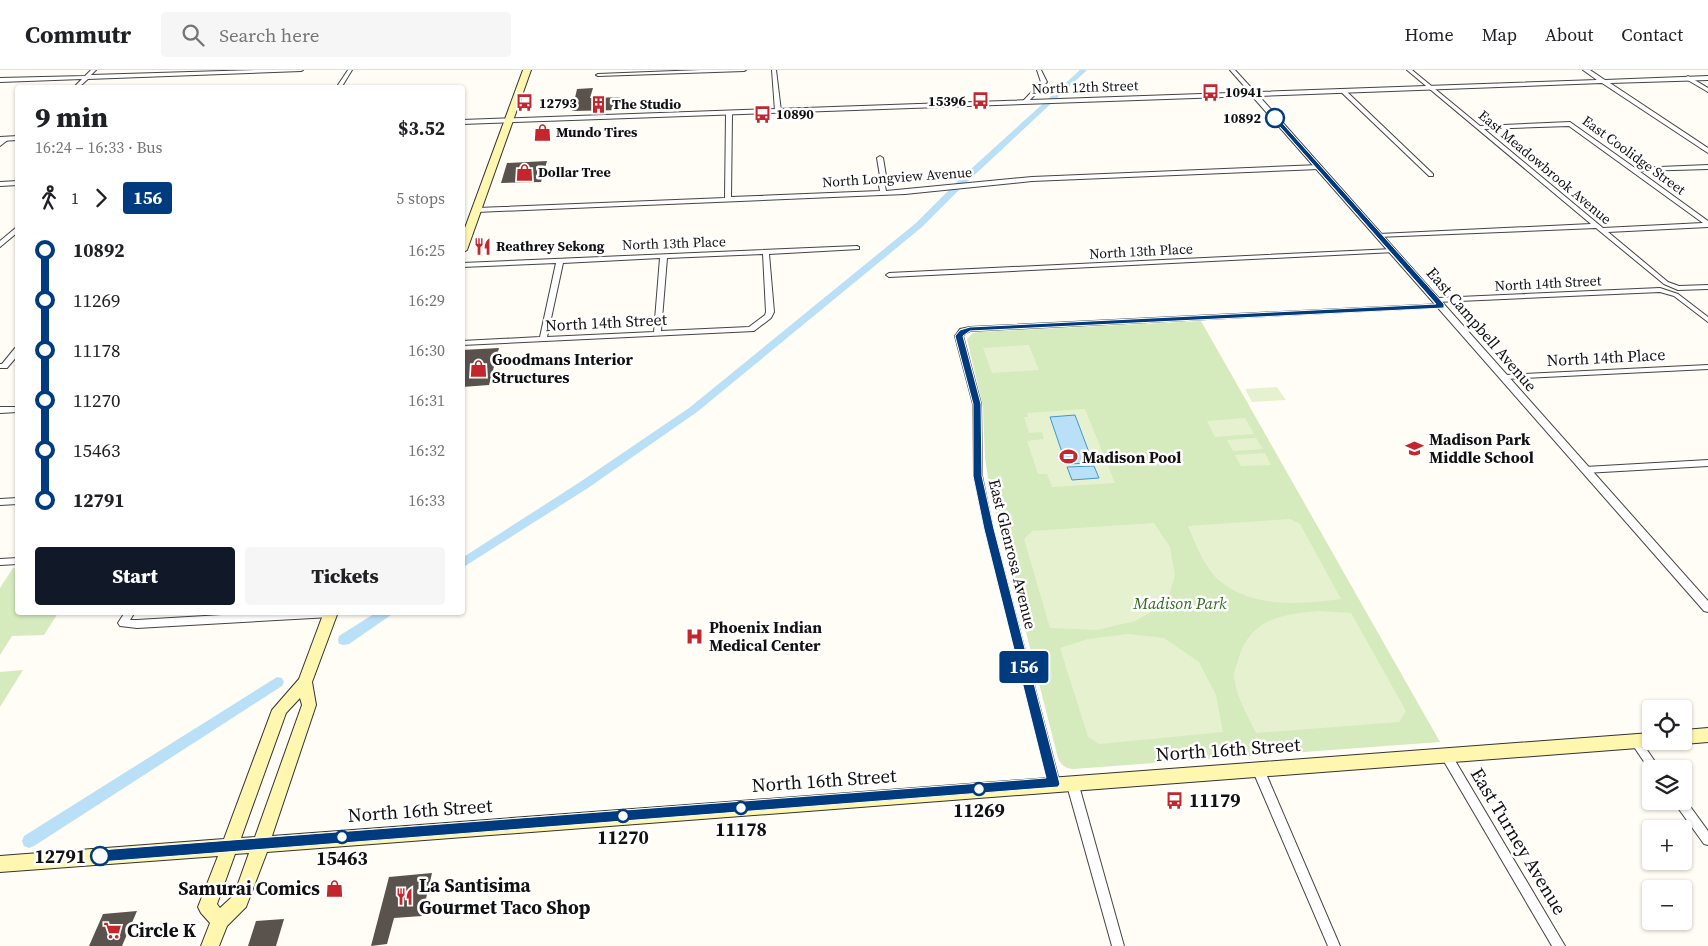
<!DOCTYPE html>
<html lang="en">
<head>
<meta charset="utf-8">
<style>
	body { margin:0; font-family:"Source Serif 4",serif; background:#f6f6f6; color:#202124; height:100vh; display:flex; flex-direction:column; font-size:19px; white-space:nowrap }
	* { box-sizing:border-box; margin:0 }
	p { font-size:16px; color:#757577 }
	.icon { flex:none; width:28px; height:28px; fill:none; stroke:currentColor; stroke-width:2; stroke-linecap:round; stroke-linejoin:round }
	.map { position:relative; flex:1; overflow:hidden }
	.panel { position:absolute; left:15px; top:15px; width:450px; height:530px; display:flex; flex-direction:column; background:#fff; border-radius:5px; box-shadow:0 1px 4px #0004 }
	.panel>* { flex:none }
	.badge { padding:0 10px; border-radius:4px; font-size:18px; line-height:32px }
	.buttons { position:absolute; left:1642px; top:630px; display:grid; gap:10px }
	.buttons a { display:grid; place-items:center; width:50px; height:50px; border-radius:5px; background:#fff; box-shadow:0 1px 4px #0004; font-size:25px }
	.map>.badge { position:absolute; translate:-50% -50%; box-shadow:0 0 0 2px #fff }
	.legs { display:flex; align-items:center; gap:8px; height:55px; padding:0 20px; font-size:16px }
	.legs p { margin-inline-start:auto }
	.headline { display:flex; align-items:center; justify-content:space-between; height:85px; padding:0 20px }
	h1 { font-size:28px; font-weight:800; line-height:38px }
	.action { display:flex; gap:10px; margin-top:auto; padding:10px 20px }
	.action a { flex:1; height:58px; border-radius:5px; background:#111827; color:#fff; font-size:20px; font-weight:800; line-height:58px; text-align:center }
	.action a+a { background:#f6f6f6; color:#202124 }
	ul { padding:0 20px; list-style:none }
	li { display:flex; align-items:center; gap:18px; height:50px; font-size:19px }
	li i { display:grid; place-items:center; width:8px; height:100%; margin:0 6px; background:currentColor }
	li i::after { content:''; width:12px; height:12px; margin:-6px; border:4px solid; border-radius:50%; background:#fff }
	li p { margin-inline-start:auto }
	li:first-child i { background:linear-gradient(#0000 50%,currentColor 0) }
	li:last-child i { background:linear-gradient(currentColor 50%,#0000 0) }
	header { display:flex; align-items:center; gap:30px; box-sizing:border-box; height:70px; padding:0 25px; background:#fff; border-bottom:1px solid #e0e0e0 }
	header strong { font-size:24px }
	nav { display:flex; gap:28px; margin-inline-start:auto; font-size:18px }
	.search { width:350px; height:45px; background:#f6f6f6; display:flex; align-items:center; gap:12px; box-sizing:border-box; padding:0 18px; border-radius:5px; color:#757577; font-size:19px }
	.map>svg:first-child { display:block }
</style>
</head>
<body>
<header>
<strong>Commutr</strong>
<div class="search"><svg class="icon" aria-label="search" viewBox="0 0 24 24"><circle cx="10" cy="10" r="6"/><path d="M15 15l6 6"/></svg>Search here</div>
<nav><a>Home</a><a>Map</a><a>About</a><a>Contact</a></nav>
</header>
<div class="map">
<svg width="1708" height="876" viewBox="0 0 1708 876">
	<rect width="100%" height="100%" fill="#fffdf5"/>
	<g fill="#d5ebbd">
		<path d="M 1201,251 L 1440,672 L 1073,699 C 1065,698 1062,696 1058,688 L 990,421 L 985,388 L 983,337 L 967,269 L 973,263 L 979,262 Z"/>
		<polygon points="13,498 17,498 18,542 58,543 44,565 12,566 0,585 0,518"/>
		<polygon points="23,600 0,637 0,602"/>
	</g>
	<g fill="#e6f2cf">
		<polygon points="1029,275 1039,300 992,303 983,278"/>
		<polygon points="1277,317 1286,330 1252,332 1245,319"/>
		<polygon points="1085,339 1115,413 1052,417 1047,404 1038,404 1027,371 1044,369 1042,362 1029,363 1024,347 1028,347 1027,343"/>
		<polygon points="1245,348 1254,364 1215,367 1207,351"/>
		<polygon points="1256,368 1263,379 1233,381 1227,370"/>
		<polygon points="1265,383 1271,395 1241,396 1235,385"/>
		<path d="M 1290,449 L 1300,454 L 1341,529 C 1301,534 1254,539 1220,511 C 1205,499 1195,473 1188,456 Z"/>
		<polygon points="1154,453 1170,477 1175,505 1167,533 1135,551 1097,560 1050,558 1024,469 1032,461"/>
		<path d="M 1319,541 L 1351,543 L 1406,641 L 1399,652 L 1256,663 C 1247,645 1236,626 1234,606 C 1234,600 1238,593 1239,587 C 1251,548 1284,544 1319,541 Z"/>
		<polygon points="1128,564 1164,568 1199,592 1216,625 1223,662 1099,674 1088,667 1060,578 1088,569"/>
	</g>
	<g fill="#b9e0f7" stroke="#3f96cf">
		<polygon points="1075,345 1093,393 1066,394 1050,347"/>
		<polygon points="1094,396 1099,408 1072,410 1067,397"/>
	</g>
	<g fill="none" stroke-linecap="round" stroke-linejoin="round">
		<g fill="#b9e0f7" fill-rule="evenodd">
			<polygon points="1080,0 1087,0 967,112 922,157 697,342 588,418 462,498 462,488 580,412 689,338 916,153 961,108"/>
			<polygon points="377,542 393,542 391,545 349,574 344,575 339,574 338,570 339,566"/>
			<polygon points="277,607 282,608 284,612 282,616 34,776 29,778 24,776 22,771 24,766"/>
		</g>
	</g>
	<g fill="#5a524d">
		<polygon points="593,18 590,28 624,27 621,40 572,41 577,19"/>
		<polygon points="547,91 541,112 501,113 507,93"/>
		<polygon points="499,278 489,315 462,317 462,280"/>
		<polygon points="432,803 422,846 394,848 387,874 371,876 389,807"/>
		<polygon points="137,841 122,876 89,876 103,844"/>
		<polygon points="284,849 276,876 248,876 256,851"/>
	</g>
	<g fill="none" stroke-linecap="round" stroke-linejoin="round">
		<defs>
			<g id="minor">
				<polygon points="91,0 96,0 91,5 256,0 303,0 301,1 88,9 78,18 73,18 82,9 0,12 0,8 85,6"/>
				<polygon points="348,0 352,0 341,18 336,18"/>
				<polygon points="701,0 746,0 744,1 598,6 596,5 598,4"/>
				<polygon points="772,0 776,0 781,41 778,43 775,41"/>
				<polygon points="1037,0 1041,0 1047,12 1027,33 1023,33 1023,31 1041,12"/>
				<polygon points="1230,0 1235,0 1256,23 1256,25 1252,25"/>
				<path d="M 1407,0 L 1412,0 L 1480,56 L 1570,52 L 1635,98 L 1708,95 L 1708,99 L 1639,101 L 1708,151 L 1708,157 L 1608,162 L 1668,212 L 1679,216 L 1708,215 L 1708,219 L 1678,220 L 1664,214 L 1596,158 L 1377,167 L 1377,165 L 1379,164 L 1591,154 ZM 1569,56 L 1703,153 L 1603,158 L 1484,59 Z"/>
				<polygon points="1688,6 1708,18 1708,22 1686,9 1685,8"/>
				<polygon points="1340,19 1344,19 1433,104 1433,106 1429,106 1340,21"/>
				<polygon points="729,41 732,43 731,127 880,121 878,111 880,106 877,88 880,86 883,88 886,106 884,111 886,121 1032,107 1319,95 1322,97 1319,99 1032,111 905,124 477,142 474,140 477,138 725,128 726,43"/>
				<polygon points="4,68 9,69 0,76 0,71"/>
				<polygon points="18,111 18,115 0,116 0,112"/>
				<polygon points="18,156 18,162 0,177 0,171"/>
				<path d="M 857,176 L 859,177 L 859,179 L 769,184 L 774,242 L 771,248 L 754,261 L 462,275 L 462,271 L 540,267 L 556,193 L 462,197 L 462,193 ZM 763,184 L 766,242 L 765,245 L 749,257 L 661,261 L 667,188 ZM 660,188 L 654,262 L 547,267 L 563,193 Z"/>
				<polygon points="1393,179 1395,180 1395,182 889,207 886,205 889,203"/>
				<polygon points="1660,218 1678,224 1708,247 1708,252 1674,226 1660,222 1437,232 1434,230 1437,228"/>
				<polygon points="1442,234 1444,235 1444,237 970,261 966,263 963,266 981,334 982,406 993,459 1060,714 1058,718 1054,719 1050,718 985,459 974,406 973,334 955,266 960,259 970,257"/>
				<polygon points="15,278 18,278 18,285 7,298 0,298 0,294 2,294"/>
				<polygon points="1708,295 1708,299 1505,309 1501,307 1505,305"/>
				<polygon points="0,337 18,337 18,342 0,343"/>
				<polygon points="1708,390 1708,396 1585,403 1581,400 1585,397"/>
				<polygon points="18,428 18,434 0,435 0,429"/>
				<polygon points="18,488 18,494 0,495 0,489"/>
				<polygon points="125,542 135,542 130,550 137,550 273,542 336,543 334,546 331,547 137,558 120,556 118,553"/>
				<polygon points="1635,666 1639,668 1660,699 1651,699 1651,702 1630,671 1631,668"/>
				<polygon points="1446,680 1450,682 1565,876 1552,876 1442,688 1441,685 1442,682"/>
				<polygon points="1258,694 1262,696 1264,699 1340,876 1328,876 1252,699 1254,696"/>
				<polygon points="1072,707 1076,708 1078,712 1124,876 1112,876 1066,712 1068,708"/>
				<polygon points="1684,728 1708,761 1708,775 1704,774 1673,731 1684,731"/>
			</g>
			<g id="tertiary">
				<polygon points="1583,0 1590,0 1605,10 1708,6 1708,10 1610,13 1708,78 1708,83 1602,13 1259,26 1708,531 1708,542 1704,541 1252,26 462,54 462,50 1597,10"/>
				<polygon points="18,66 18,70 0,71 0,67"/>
			</g>
			<g id="secondary">
				<polygon points="523,0 531,0 467,180 462,183 462,166"/>
				<path d="M 324,542 L 338,542 L 312,612 L 316,635 L 272,766 L 1651,663 L 1651,671 L 1658,671 L 1656,675 L 1651,677 L 267,782 L 246,837 L 227,856 L 219,876 L 201,876 L 210,853 L 201,843 L 198,837 L 218,786 L 0,802 L 0,786 L 224,769 L 272,640 L 299,609 ZM 300,628 L 302,635 L 255,767 L 241,768 L 286,643 ZM 249,783 L 234,825 L 220,838 L 217,834 L 235,784 Z"/>
				<polygon points="1708,658 1708,672 1684,674 1678,671 1684,671 1684,660"/>
			</g>
		</defs>
		<use href="#minor" stroke="#444" stroke-width="2"/>
		<use href="#tertiary" stroke="#444" stroke-width="2"/>
		<use href="#secondary" stroke="#333" stroke-width="2"/>
		<use href="#minor" fill="#fff" fill-rule="evenodd"/>
		<use href="#tertiary" fill="#fff" fill-rule="evenodd"/>
		<use href="#secondary" fill="#fff6b0" fill-rule="evenodd"/>
	</g>
	<polygon fill="#003b80" stroke="#fff" points="1273,47 1277,47 1444,234 1444,238 970,261 963,266 981,334 982,406 994,459 1060,714 1058,717 100,792 96,790 94,786 96,782 100,780 1046,708 984,459 973,406 973,334 955,266 960,260 970,257 1436,234 1273,49"/>
	<defs>
		<symbol id="bus-bare" viewBox="-9 -9 18 18"><path d="M-5-6H5V4H4V6H2V4H-2V6H-4V4H-5ZM-3.5-4V0h7V-4ZM-3.5 1.2v1.5H-2V1.2ZM2 1.2v1.5H3.5V1.2Z" fill="#c4262e" stroke="#fff" stroke-width="2.5" paint-order="stroke"/></symbol>
		<symbol id="building-bare" viewBox="-9 -9 18 18"><path d="M-4-6H4V6H1V3H-1V6H-4ZM-2.5-4.3h1.7v1.8h-1.7ZM.8-4.3h1.7v1.8H.8ZM-2.5-1h1.7V.8h-1.7ZM.8-1h1.7V.8H.8Z" fill="#c4262e" stroke="#fff" stroke-width="2.5" paint-order="stroke"/></symbol>
		<symbol id="shop-bare" viewBox="-9 -9 18 18"><path d="M-5-2.5h2.3a2.7 3.5 0 0 1 5.4 0H5L5.5 6h-11ZM-1.5-2.5h3a1.5 2.3 0 0 0-3 0Z" fill="#c4262e" stroke="#fff" stroke-width="2.5" paint-order="stroke"/></symbol>
		<symbol id="restaurant-bare" viewBox="-9 -9 18 18"><path d="M-5-6h1v4h1v-4h1v4h1v-4h1v5L-1.5 .5V6h-2V.5L-5-1ZM5-6V6H3V1.5H1.5Q1.5-4 5-6Z" fill="#c4262e" stroke="#fff" stroke-width="2.5" paint-order="stroke"/></symbol>
		<symbol id="school-bare" viewBox="-9 -9 18 18"><path d="M0-5L7-2L0 1L-7-2ZM-4 1L0 2.5L4 1V4Q0 6-4 4Z" fill="#c4262e" stroke="#fff" stroke-width="2.5" paint-order="stroke"/></symbol>
		<symbol id="stadium-bare" viewBox="-9 -9 18 18"><path d="M0-5a6.5 5 0 1 0 0 10a6.5 5 0 1 0 0-10ZM-3.5-1.8h7v3.6h-7Z" fill="#c4262e" stroke="#fff" stroke-width="2.5" paint-order="stroke"/></symbol>
		<symbol id="hospital-bare" viewBox="-9 -9 18 18"><path d="M-5-5h3v3.5h4V-5h3V5h-3V1.5h-4V5h-3Z" fill="#c4262e" stroke="#fff" stroke-width="2.5" paint-order="stroke"/></symbol>
		<symbol id="supermarket-bare" viewBox="-9 -9 18 18"><path d="M-6-5.5h2.5l.6 2H6L4.5 2H-2.5L-4.4-4H-6ZM-1.5 3.2a1.3 1.3 0 1 0 .1 0ZM3 3.2a1.3 1.3 0 1 0 .1 0Z" fill="#c4262e" stroke="#fff" stroke-width="2.5" paint-order="stroke"/></symbol>
	</defs>
	<g fill-rule="evenodd">
		<use href="#bus-bare" x="1198" y="10" width="25" height="25"/>
		<use href="#bus-bare" x="968" y="18" width="25" height="25"/>
		<use href="#bus-bare" x="512" y="20" width="25" height="25"/>
		<use href="#building-bare" x="586" y="22" width="25" height="25"/>
		<use href="#bus-bare" x="750" y="32" width="25" height="25"/>
		<use href="#shop-bare" x="530" y="50" width="25" height="25"/>
		<use href="#shop-bare" x="512" y="90" width="25" height="25"/>
		<use href="#restaurant-bare" x="470" y="164" width="25" height="25"/>
		<use href="#shop-bare" x="466" y="286" width="25" height="25"/>
		<use href="#school-bare" x="1402" y="366" width="25" height="25"/>
		<use href="#stadium-bare" x="1056" y="374" width="25" height="25"/>
		<use href="#hospital-bare" x="682" y="554" width="25" height="25"/>
		<use href="#bus-bare" x="1162" y="718" width="25" height="25"/>
		<use href="#shop-bare" x="322" y="806" width="25" height="25"/>
		<use href="#restaurant-bare" x="392" y="814" width="25" height="25"/>
		<use href="#supermarket-bare" x="100" y="848" width="25" height="25"/>
	</g>
	<g fill="#fff" stroke="#003b80" stroke-width="2.5">
		<circle cx="1275" cy="48" r="9"/>
		<circle cx="979" cy="719" r="6"/>
		<circle cx="741" cy="738" r="6"/>
		<circle cx="623" cy="746" r="6"/>
		<circle cx="342" cy="767" r="6"/>
		<circle cx="100" cy="786" r="9"/>
	</g>
	<g text-anchor="middle" dominant-baseline="central" stroke-width="5" stroke-linejoin="round" paint-order="stroke">
		<g font-size="14" fill="#111" stroke="#fff">
			<text transform="translate(1085 17) rotate(-2)">North 12th Street</text>
			<text transform="translate(1634 85) rotate(36)">East Coolidge Street</text>
			<text transform="translate(1545 97) rotate(40)">East Meadowbrook Avenue</text>
			<text transform="translate(897 107) rotate(-4)">North Longview Avenue</text>
			<text transform="translate(674 173) rotate(-2)">North 13th Place</text>
			<text transform="translate(1141 181) rotate(-3)">North 13th Place</text>
			<text transform="translate(1548 213) rotate(-3)">North 14th Street</text>
		</g>
		<g font-size="14" font-weight="bold" fill="#111" stroke="#fff" text-anchor="start">
			<text x="1225" y="22">10941</text>
			<text x="966" y="31" text-anchor="end">15396</text>
			<text x="539" y="33">12793</text>
			<text x="612" y="34">The Studio</text>
			<text x="776" y="44">10890</text>
			<text x="556" y="62">Mundo Tires</text>
			<text x="538" y="102">Dollar Tree</text>
			<text x="496" y="176">Reathrey Sekong</text>
		</g>
		<g font-size="14" font-weight="bold" fill="#111" stroke="#fff" text-anchor="end">
			<text x="1261" y="48">10892</text>
		</g>
		<g font-size="16" fill="#111" stroke="#fff">
			<text transform="translate(606 252) rotate(-3)">North 14th Street</text>
			<text transform="translate(1482 259) rotate(49)">East Campbell Avenue</text>
			<text transform="translate(1606 287) rotate(-3)">North 14th Place</text>
			<text transform="translate(1013 484) rotate(76)">East Glenrosa Avenue</text>
		</g>
		<g font-size="16" font-weight="bold" fill="#111" stroke="#fff" text-anchor="start">
			<text x="492" y="289">Goodmans Interior<tspan x="492" dy="18">Structures</tspan></text>
			<text x="1429" y="369">Madison Park<tspan x="1429" dy="18">Middle School</tspan></text>
			<text x="1082" y="387">Madison Pool</text>
			<text x="709" y="557">Phoenix Indian<tspan x="709" dy="18">Medical Center</tspan></text>
		</g>
		<g font-size="16" font-style="italic" fill="#2f6b1f" stroke="#fff">
			<text x="1180" y="533">Madison Park</text>
		</g>
		<g font-size="19" fill="#111" stroke="#fff">
			<text transform="translate(1228 679) rotate(-4)">North 16th Street</text>
			<text transform="translate(824 710) rotate(-4)">North 16th Street</text>
			<text transform="translate(420 740) rotate(-4)">North 16th Street</text>
			<text transform="translate(1519 771) rotate(59)">East Turney Avenue</text>
		</g>
		<g font-size="19" font-weight="bold" fill="#111" stroke="#fff" text-anchor="start">
			<text x="1189" y="730">11179</text>
			<text x="419" y="815">La Santisima<tspan x="419" dy="22">Gourmet Taco Shop</tspan></text>
			<text x="320" y="818" text-anchor="end">Samurai Comics</text>
			<text x="127" y="860">Circle K</text>
		</g>
		<g font-size="19" font-weight="bold" fill="#111" stroke="#fff">
			<text x="979" y="740">11269</text>
			<text x="741" y="759">11178</text>
			<text x="623" y="767">11270</text>
			<text x="86" y="786" text-anchor="end">12791</text>
			<text x="342" y="788">15463</text>
		</g>
	</g>
</svg>
<div class="buttons">
<a><svg class="icon" aria-label="locate" viewBox="0 0 24 24"><circle cx="12" cy="12" r="6"/><path d="M12 2v4M12 18v4M2 12h4M18 12h4"/></svg></a>
<a><svg class="icon" aria-label="layers" viewBox="0 0 24 24"><path d="M12 4l9 5-9 5-9-5zM3 14l9 5 9-5"/></svg></a>
<a>+</a>
<a>−</a>
</div>
<b class="badge" style="left:1024px;top:597px;background:#003b80;color:#fff">156</b>
<section class="panel">
<div class="headline"><div><h1>9 min</h1><p>16:24 – 16:33 · Bus</p></div><b>$3.52</b></div>
<div class="legs"><svg class="icon" aria-label="walk" viewBox="0 0 24 24"><circle cx="13" cy="4" r="2"/><path d="M13 8l-2 6 4 7M11 14l-3 7M7 12l3-4h3l4 4"/></svg>1<svg class="icon" aria-label="forward" viewBox="0 0 24 24"><path d="M9 5l7 7-7 7"/></svg><b class="badge" style="background:#003b80;color:#fff">156</b><p>5 stops</p></div>
<ul>
<li><i style="color:#003b80"></i><b>10892</b><p>16:25</p></li>
<li><i style="color:#003b80"></i><span>11269</span><p>16:29</p></li>
<li><i style="color:#003b80"></i><span>11178</span><p>16:30</p></li>
<li><i style="color:#003b80"></i><span>11270</span><p>16:31</p></li>
<li><i style="color:#003b80"></i><span>15463</span><p>16:32</p></li>
<li><i style="color:#003b80"></i><b>12791</b><p>16:33</p></li>
</ul>
<div class="action"><a>Start</a><a>Tickets</a></div>
</section>
</div>
</body>
</html>
